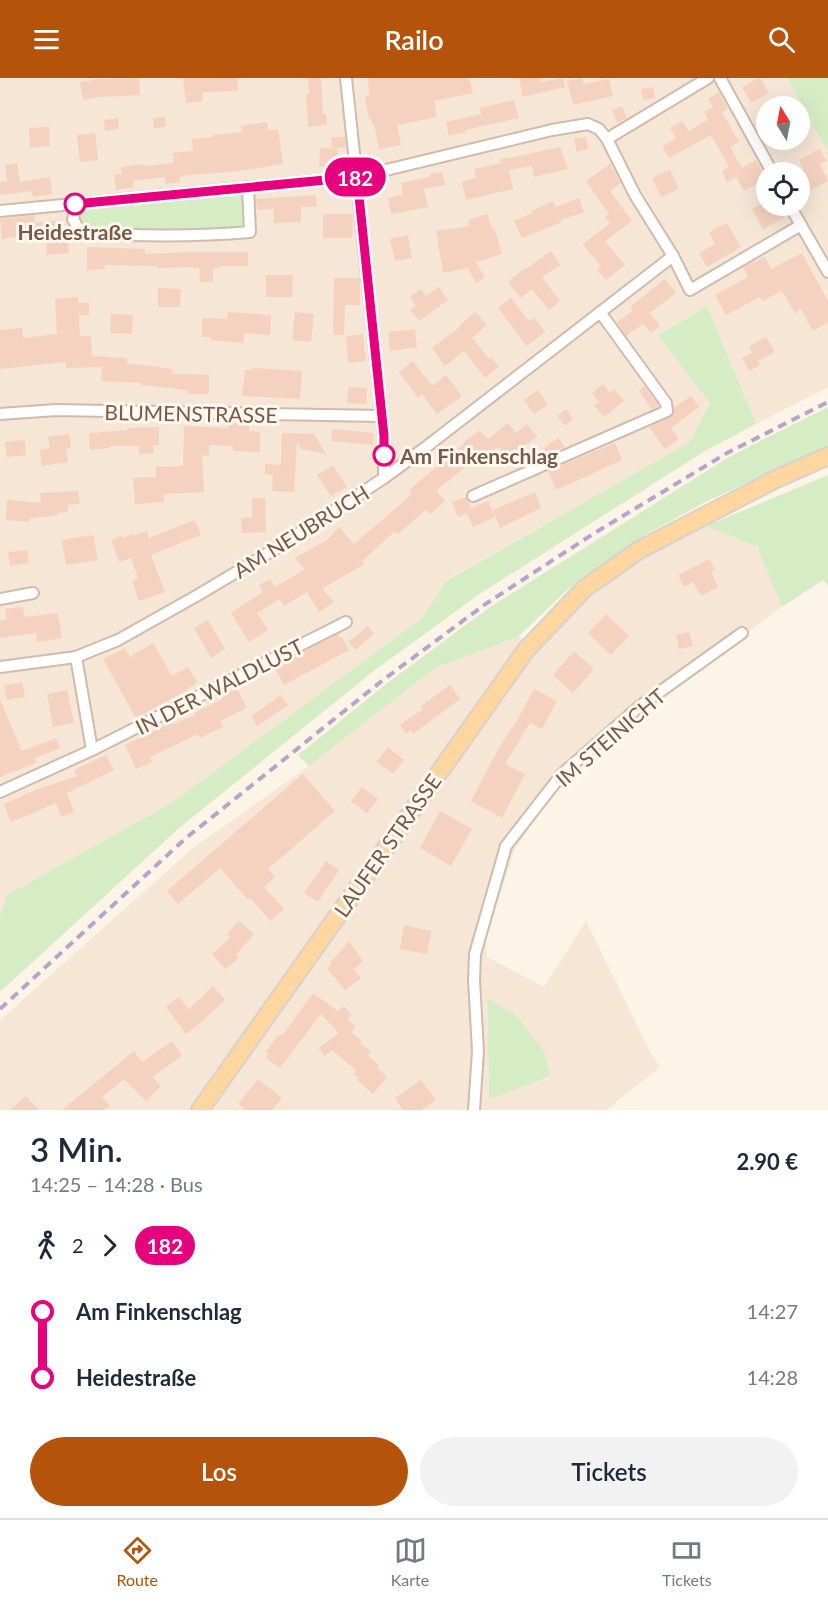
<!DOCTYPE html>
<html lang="de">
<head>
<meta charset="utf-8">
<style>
	body { margin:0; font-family:Lato,sans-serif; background:#f2f2f3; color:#1f2937; height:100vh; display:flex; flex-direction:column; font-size:22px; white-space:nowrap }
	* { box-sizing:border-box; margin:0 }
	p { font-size:20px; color:#747a83 }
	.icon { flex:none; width:33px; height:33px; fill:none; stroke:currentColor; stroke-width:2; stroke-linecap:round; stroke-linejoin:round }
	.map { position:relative; height:1032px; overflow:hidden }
	.side { display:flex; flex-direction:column; background:#fff; flex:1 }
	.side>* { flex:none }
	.badge { padding:0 12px; border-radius:20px; font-size:21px; line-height:39px }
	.needle { width:39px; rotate:350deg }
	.tools { position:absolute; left:756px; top:18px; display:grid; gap:12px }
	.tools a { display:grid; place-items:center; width:54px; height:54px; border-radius:50%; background:#fff; box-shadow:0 6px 24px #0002; font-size:30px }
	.map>.badge { position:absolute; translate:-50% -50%; box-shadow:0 0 0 3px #fff }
	.legs { display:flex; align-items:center; gap:9px; height:66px; padding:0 30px; font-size:20px }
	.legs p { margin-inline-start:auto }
	.headline { display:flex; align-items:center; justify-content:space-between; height:102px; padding:0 30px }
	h1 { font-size:33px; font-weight:600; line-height:45px }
	.button { display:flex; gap:12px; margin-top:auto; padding:12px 30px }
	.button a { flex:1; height:69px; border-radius:36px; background:#b45309; color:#fff; font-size:24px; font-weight:600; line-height:69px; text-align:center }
	.button a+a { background:#f2f2f3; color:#1f2937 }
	ul { padding:0 30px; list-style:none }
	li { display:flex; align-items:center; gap:21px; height:66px; font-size:22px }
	li i { display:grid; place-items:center; width:9px; height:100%; margin:0 8px; background:currentColor }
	li i::after { content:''; width:15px; height:15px; margin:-8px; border:4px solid; border-radius:50%; background:#fff }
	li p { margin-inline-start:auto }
	li:first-child i { background:linear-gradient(#0000 50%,currentColor 0) }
	li:last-child i { background:linear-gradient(currentColor 50%,#0000 0) }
	header { display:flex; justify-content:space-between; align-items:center; height:78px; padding:0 30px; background:#b45309; color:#fff; font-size:27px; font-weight:600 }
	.tabs { display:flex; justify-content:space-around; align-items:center; height:84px; border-top:2px solid #e0e1e3; background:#fff; font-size:16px; color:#747a83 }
	.tabs a { display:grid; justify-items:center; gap:3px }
	.tabs .active { color:#b45309 }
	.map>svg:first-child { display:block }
</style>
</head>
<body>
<header><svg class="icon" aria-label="menu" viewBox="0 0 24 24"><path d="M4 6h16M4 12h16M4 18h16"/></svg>Railo<svg class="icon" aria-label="search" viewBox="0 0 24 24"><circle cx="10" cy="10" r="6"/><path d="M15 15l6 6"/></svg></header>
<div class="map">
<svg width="828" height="1032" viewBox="0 0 828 1032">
	<rect width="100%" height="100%" fill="#fdf4e8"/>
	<g fill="#f5e6d6" fill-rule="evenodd">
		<path d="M 0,0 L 787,0 L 828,74 L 828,309 L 756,346 L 707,228 L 659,256 L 710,325 L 691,364 L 446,502 L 422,540 L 173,724 L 7,817 L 0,837 ZM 766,28 L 800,28 L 800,62 L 766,62 ZM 766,94 L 800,94 L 800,128 L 766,128 Z"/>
		<path d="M 706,448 L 757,469 L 782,529 L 643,631 L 565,699 L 515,771 L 486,859 L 487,879 L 544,909 L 586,843 L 650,973 L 660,989 L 606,1032 L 0,1032 L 0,942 L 193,770 L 309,688 L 435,590 L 518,559 L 543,569 L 578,529 L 628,491 L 662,469 ZM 487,920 L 517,938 L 544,975 L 550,1000 L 489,1020 Z"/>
	</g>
	<g fill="#d6ecc5">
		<polygon points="787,0 828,0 828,74"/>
		<polygon points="245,117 246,138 244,149 87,152 79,143 81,136 85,130"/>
		<polygon points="707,228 756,346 705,373 481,515 375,592 178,751 0,914 0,837 7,817 173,724 422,540 446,503 690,364 710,325 658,257"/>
		<polygon points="828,329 828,368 705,424 638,461 567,512 518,559 435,590 309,688 298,677 386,606 490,529 729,379"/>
		<polygon points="828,397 828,508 823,502 782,529 757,469 706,448"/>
		<polygon points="487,920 517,938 545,975 550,999 489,1021"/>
	</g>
	<g fill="#f4d2bf">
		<polygon points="139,0 140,17 100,19 83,22 80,4 98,1"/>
		<polygon points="183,0 237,0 238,13 202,14 203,23 186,25"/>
		<polygon points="308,0 321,0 323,36 326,36 327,47 308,49 306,17 309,16"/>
		<polygon points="368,0 469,0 473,15 434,23 437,39 397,47 401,67 379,71 374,46 372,46 371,40 369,41 365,18 369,18"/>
		<polygon points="519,0 540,0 541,4 563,0 565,9 523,19"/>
		<polygon points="582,0 584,6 609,1 613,18 573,27 567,3"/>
		<polygon points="758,0 760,0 769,15 751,25 742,9"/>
		<polygon points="653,9 655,20 643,22 641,11"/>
		<polygon points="719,14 728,31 722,34 739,64 730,69 742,90 756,82 766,100 744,113 736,99 727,104 722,93 729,89 711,57 669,80 662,68 676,60 670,50 683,43 688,53 708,42 704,34 713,29 708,21"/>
		<polygon points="514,22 519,40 465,52 466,54 449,58 446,44 481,36 480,30"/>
		<polygon points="622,28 627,40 617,45 612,32"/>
		<polygon points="165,39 166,49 154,50 153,40"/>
		<polygon points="118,40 119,51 105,53 104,42"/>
		<polygon points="267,44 268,52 278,52 283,86 231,94 188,97 180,99 180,104 165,106 165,99 133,103 134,109 116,112 114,97 122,96 121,89 145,86 145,88 174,85 173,75 193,73 192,61 213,59 213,57 242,54 241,48"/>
		<polygon points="49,49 50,68 30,70 29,50"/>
		<polygon points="95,55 98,82 80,84 77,57"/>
		<polygon points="331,59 345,59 345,70 332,70"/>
		<polygon points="586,59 588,71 577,74 574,61"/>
		<polygon points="560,69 568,91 534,99 532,88 509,92 513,111 466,122 462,104 476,100 474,91 501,85 500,81 515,79"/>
		<polygon points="320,70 338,71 337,82 335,82 334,89 319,88"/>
		<polygon points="820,71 826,83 820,86 828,103 800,118 800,94 804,92 799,82"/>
		<polygon points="17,85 20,104 50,99 52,116 33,119 32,113 0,117 0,104 7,103 5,87"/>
		<polygon points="610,86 621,105 610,113 632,143 605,163 625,187 606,202 597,192 601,189 583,166 610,145 605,139 609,136 586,103"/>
		<polygon points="670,91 679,111 661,119 652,100"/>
		<polygon points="442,94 445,107 424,111 428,129 391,136 388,120 403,117 401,105 430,99 430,96"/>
		<polygon points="316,117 317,129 301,129 301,144 274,145 274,131 257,132 256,121"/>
		<polygon points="579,120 584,134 561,142 562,144 522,160 514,143 532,135 531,133 553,123 556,129"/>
		<polygon points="766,123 766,128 777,128 784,140 763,151 752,131"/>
		<polygon points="323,136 353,136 352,160 323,160"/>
		<polygon points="487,136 492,150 494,149 502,176 476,184 485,200 476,205 468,190 443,195 436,153 470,148 468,142"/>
		<polygon points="34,137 35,145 61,142 62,162 68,162 69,175 47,177 45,154 2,161 0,141"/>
		<polygon points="727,145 741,169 707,189 699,175 715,166 709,154"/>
		<polygon points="408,157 412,180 395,183 390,161"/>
		<polygon points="87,169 145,171 145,176 193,174 248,174 248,188 219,188 219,190 213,190 213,204 200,204 199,190 194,190 194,189 158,190 158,188 105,187 105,191 87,192"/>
		<polygon points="551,173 560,187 542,199 560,223 549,232 532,211 521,220 508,204 525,190 526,191"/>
		<polygon points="802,175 828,223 828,244 813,253 801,231 795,235 782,213 762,223 760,219 726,237 715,217 748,199 743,189 755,183 755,184 765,179 771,191"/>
		<polygon points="266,197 293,197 292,219 266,219"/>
		<polygon points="334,200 360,200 360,227 345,227 344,257 333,257"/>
		<polygon points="665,201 676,215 650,235 660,248 651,255 643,246 626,258 617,244 633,233 630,229"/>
		<polygon points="439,209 448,222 419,243 410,232 416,228 410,219 421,211 426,218"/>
		<polygon points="158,210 181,211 180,229 158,229"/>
		<polygon points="78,219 78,225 89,225 89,237 79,237 80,258 91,258 92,278 127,280 127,285 173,291 172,296 209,297 209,316 187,316 187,312 141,307 141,305 101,303 102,289 66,290 66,284 0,291 0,252 22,250 23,260 57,256 55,221"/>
		<polygon points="511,220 529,243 534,240 545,254 527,268 498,230"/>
		<polygon points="228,234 271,237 270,257 245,255 243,265 211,262 211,259 202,259 202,240 227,241"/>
		<polygon points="295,234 314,236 311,264 292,262"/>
		<polygon points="475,234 487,247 472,260 489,281 491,279 499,289 485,300 464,273 445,288 432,270 460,249 459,248"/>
		<polygon points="111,236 133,237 132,256 110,255"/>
		<polygon points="415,251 417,269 390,273 388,254"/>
		<polygon points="363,256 366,283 348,285 346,258"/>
		<polygon points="766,259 775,274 758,283 760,287 749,293 742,280 752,275 749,268"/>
		<polygon points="413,283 432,308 446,297 462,318 437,336 422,316 418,320 399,294"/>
		<polygon points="252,290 302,293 300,321 242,318 245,292 252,292"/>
		<polygon points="603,306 610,315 614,311 624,323 604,339 594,327 599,324 592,315"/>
		<polygon points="644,308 659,328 652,331 639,313"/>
		<polygon points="348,309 367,310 366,326 347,325"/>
		<polygon points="538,312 548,327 534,336 524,322"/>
		<polygon points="691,318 699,329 671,350 679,361 665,371 649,349 671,339 674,336 674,330"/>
		<polygon points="566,331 573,341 565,348 557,338"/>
		<polygon points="229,345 249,346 249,353 260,354 260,374 233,373 233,368 209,367 209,378 202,377 204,414 163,416 164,424 135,426 133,400 156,399 156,389 183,388 184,348 228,350"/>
		<polygon points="508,345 516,355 527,346 537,358 508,381 498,369 480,384 477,380 436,413 445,423 430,436 426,432 398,456 395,453 362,483 364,486 322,511 334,524 319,534 307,514 284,528 280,521 257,535 268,552 249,564 231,535 263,514 259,507 270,501 275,509 305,491 295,480 327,462 339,449 354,466 412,416 409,412 465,365 464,364 480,352 488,361"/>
		<polygon points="159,349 159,367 153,367 154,375 139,376 139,368 110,368 110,370 90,372 89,355 128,352 127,350"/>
		<polygon points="332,351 374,355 373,367 331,363"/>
		<polygon points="282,355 314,356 326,376 301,371 297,364 294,414 272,413 273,397 265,396 265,386 281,387"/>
		<polygon points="69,356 71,370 66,371 68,384 42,388 40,372 50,370 48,359"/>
		<polygon points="558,360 565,369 547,377 543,371"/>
		<polygon points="25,362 26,377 7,379 5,364"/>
		<polygon points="615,365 622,382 556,412 548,393"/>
		<polygon points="333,387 347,409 331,418 317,397"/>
		<polygon points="78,413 80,426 68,427 68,434 57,435 57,438 30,440 29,444 6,442 7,422 41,425 40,415"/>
		<polygon points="535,414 541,430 500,450 493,432"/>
		<polygon points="466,419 471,430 488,423 495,439 473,449 467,435 458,439 452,424"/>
		<polygon points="252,420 265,420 266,454 242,455 241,440 252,439"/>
		<polygon points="195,442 201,457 151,477 165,514 139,523 132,503 138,500 131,480 119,484 111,462 121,458 122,460 133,456 134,458 147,453 149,460"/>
		<polygon points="93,457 98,482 66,487 62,462"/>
		<polygon points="27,472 29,485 10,488 8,474"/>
		<polygon points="709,481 715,492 711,494 718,509 701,518 693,504 684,509 678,497"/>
		<polygon points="23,529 24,539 58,535 62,560 37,564 36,555 0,560 0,542 7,541 5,531"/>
		<polygon points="606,536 629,558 611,577 588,555"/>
		<polygon points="208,542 225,571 211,580 194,550"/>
		<polygon points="368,548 374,556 355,572 348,564"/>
		<polygon points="689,554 693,568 679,571 676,557"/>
		<polygon points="338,556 341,560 342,559 349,572 284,607 274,589"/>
		<polygon points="153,565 172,598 188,589 197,604 182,615 136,640 103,581 125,570 130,579"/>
		<polygon points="574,573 594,591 573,615 553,597"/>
		<polygon points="22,604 25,619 7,622 4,607"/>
		<polygon points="450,607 460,621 413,656 411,652 406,656 400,647 423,631 421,628"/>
		<polygon points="237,611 247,630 220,643 223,649 200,660 198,656 150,679 152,684 136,691 125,667 173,644 174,646 195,637 194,635 223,621 221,618"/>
		<polygon points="534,611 557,623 542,651 530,645 505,686 525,696 502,740 471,723 495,677 512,649 513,650"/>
		<polygon points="67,612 74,645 53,649 47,616"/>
		<polygon points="281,617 288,627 257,648 251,638"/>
		<polygon points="0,622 22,673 56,660 60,670 35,680 36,685 0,699"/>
		<polygon points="388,669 404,682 393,696 377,684"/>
		<polygon points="106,677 114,692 67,715 74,734 61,739 56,725 11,744 4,726 38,711 77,698 74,692"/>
		<polygon points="303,696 335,733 268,791 275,799 264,809 284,831 271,843 250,820 248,822 220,790 178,826 167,813"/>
		<polygon points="362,709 378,721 367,735 351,723"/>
		<polygon points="440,733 472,751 451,788 420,770"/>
		<polygon points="326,783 339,792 318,824 304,815"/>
		<polygon points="239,843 254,856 236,877 239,880 225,891 212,876 230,860 227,856"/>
		<polygon points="404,847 431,853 427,876 400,871"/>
		<polygon points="349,863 363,883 354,891 361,900 345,912 327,890 332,885 330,884 340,874"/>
		<polygon points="213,908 225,922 199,946 186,956 166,929 179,919 189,931"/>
		<polygon points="313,915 338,933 344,928 352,937 347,941 356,948 351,954 362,963 360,965 371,974 368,978 379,987 377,990 387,999 373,1016 357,1002 359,1000 353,995 356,992 332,972 324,978 319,970 339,955 321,936 280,990 266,980 268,975 266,974 278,957 280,958 285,954"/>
		<polygon points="172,963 182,978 152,999 161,1008 146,1023 124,1001 102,1019 110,1028 104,1032 62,1032 134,973 142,984"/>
		<polygon points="258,1001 282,1020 272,1032 246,1032 238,1026"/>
		<polygon points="421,1002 436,1022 421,1032 403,1032 395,1020"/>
		<polygon points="26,1018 39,1032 10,1032"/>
	</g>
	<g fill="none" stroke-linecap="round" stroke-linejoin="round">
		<defs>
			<g id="minor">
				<polyline points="346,0 384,358 384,400"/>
				<polyline points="720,0 772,94"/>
				<polyline points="607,61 708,0"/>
				<path d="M 76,126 L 73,141 L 81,155 C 137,158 194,159 250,154 L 248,109"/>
				<polyline points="790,128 828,194"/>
				<polyline points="0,133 357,99 552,52 588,46 599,51 607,61 635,117 673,178 690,212 801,147"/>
				<polyline points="0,336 56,332 381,338"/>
				<polyline points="473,418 667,333 666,325 600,234"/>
				<polyline points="0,521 33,515"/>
				<polyline points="0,589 76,579 118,562 198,517 280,468 384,400 426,369 673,178"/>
				<polyline points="92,672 346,544"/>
				<polyline points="0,714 92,672 76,579"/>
				<polyline points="474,1032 478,973 474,902 475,876 506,768 562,696 640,628 742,555"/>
			</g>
			<polyline id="primary" points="200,1032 526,572 584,511 639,472 774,402 828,378"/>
		</defs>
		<use href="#minor" stroke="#d0bbad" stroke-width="14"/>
		<use href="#primary" stroke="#d9d1cc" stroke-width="20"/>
		<use href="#minor" stroke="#fff" stroke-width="10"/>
		<use href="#primary" stroke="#fdd79f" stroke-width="16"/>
		<polyline stroke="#b7a5c9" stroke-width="4" stroke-dasharray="9 6" stroke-linecap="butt" points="0,931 186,760 383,602 487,525 593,456 727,375 828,324"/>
	</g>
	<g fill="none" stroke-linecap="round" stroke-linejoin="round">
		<defs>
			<polyline id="line-1" points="75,126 357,99 384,358 384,377"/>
		</defs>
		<use href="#line-1" stroke="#fff" stroke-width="14"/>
		<use href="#line-1" stroke="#e6007e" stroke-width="9"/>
	</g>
	<g fill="#fff" stroke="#e6007e" stroke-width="3">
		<circle cx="75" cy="126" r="10"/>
		<circle cx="384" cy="377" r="10"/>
	</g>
	<g text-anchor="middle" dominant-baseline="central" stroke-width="6" stroke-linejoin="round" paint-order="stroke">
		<g font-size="21" font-weight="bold" fill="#79594a" stroke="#fff8ef">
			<text x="75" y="153">Heidestraße</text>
			<text x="400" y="377" text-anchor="start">Am Finkenschlag</text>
		</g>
		<g font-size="21" fill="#79594a" stroke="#fff8ef">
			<text transform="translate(191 335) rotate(1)">BLUMENSTRASSE</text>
			<text transform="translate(301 453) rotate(-32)">AM NEUBRUCH</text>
			<text transform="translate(219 608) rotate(-27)">IN DER WALDLUST</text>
			<text transform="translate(610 659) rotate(-41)">IM STEINICHT</text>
			<text transform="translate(387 767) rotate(-55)">LAUFER STRASSE</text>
		</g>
	</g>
</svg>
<div class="tools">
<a><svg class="needle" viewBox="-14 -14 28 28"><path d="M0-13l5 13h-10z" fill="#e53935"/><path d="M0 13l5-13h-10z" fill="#747a83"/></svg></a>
<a><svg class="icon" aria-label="locate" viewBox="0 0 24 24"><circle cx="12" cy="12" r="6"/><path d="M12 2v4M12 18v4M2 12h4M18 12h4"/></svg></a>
</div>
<b class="badge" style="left:355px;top:99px;background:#e6007e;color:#fff">182</b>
</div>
<section class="side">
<div class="headline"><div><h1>3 Min.</h1><p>14:25 – 14:28 · Bus</p></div><b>2.90 €</b></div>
<div class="legs"><svg class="icon" aria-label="walk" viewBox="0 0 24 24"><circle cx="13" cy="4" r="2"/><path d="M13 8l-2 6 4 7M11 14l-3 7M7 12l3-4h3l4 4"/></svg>2<svg class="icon" aria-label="forward" viewBox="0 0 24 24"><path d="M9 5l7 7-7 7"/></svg><b class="badge" style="background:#e6007e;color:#fff">182</b></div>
<ul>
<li><i style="color:#e6007e"></i><b>Am Finkenschlag</b><p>14:27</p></li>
<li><i style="color:#e6007e"></i><b>Heidestraße</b><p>14:28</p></li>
</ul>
<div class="button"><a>Los</a><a>Tickets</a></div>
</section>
<nav class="tabs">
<a class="active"><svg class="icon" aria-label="directions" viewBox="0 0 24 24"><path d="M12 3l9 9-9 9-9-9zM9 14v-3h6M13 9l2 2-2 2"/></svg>Route</a>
<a><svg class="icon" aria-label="map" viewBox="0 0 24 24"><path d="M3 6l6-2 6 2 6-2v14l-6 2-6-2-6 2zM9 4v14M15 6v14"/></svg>Karte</a>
<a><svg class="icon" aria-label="tickets" viewBox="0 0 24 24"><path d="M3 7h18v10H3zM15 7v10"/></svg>Tickets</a>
</nav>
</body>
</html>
